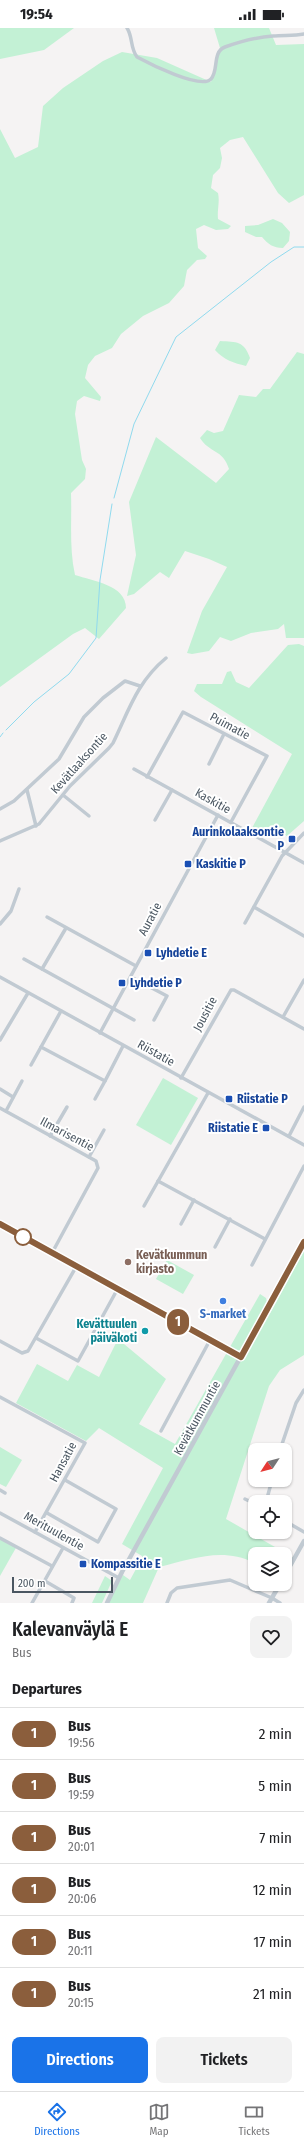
<!DOCTYPE html>
<html lang="en">
<head>
<meta charset="utf-8">
<style>
	body { margin:0; font-family:"Fira Sans Condensed",sans-serif; background:#f2f2f2; color:#202124; height:100vh; display:flex; flex-direction:column; font-size:15px; white-space:nowrap }
	* { box-sizing:border-box; margin:0 }
	p { font-size:13px; color:#757577 }
	.icon { flex:none; width:22px; height:22px; fill:none; stroke:currentColor; stroke-width:2; stroke-linecap:round; stroke-linejoin:round }
	.map { position:relative; height:1575px; overflow:hidden }
	.drawer { display:flex; flex-direction:column; background:#fff; flex:1 }
	.drawer>* { flex:none }
	.badge { padding:0 8px; border-radius:13px; font-size:14px; line-height:26px }
	.needle { width:26px; rotate:234deg }
	.fabs { position:absolute; left:248px; top:1415px; display:grid; gap:8px }
	.fabs a { display:grid; place-items:center; width:44px; height:44px; border-radius:8px; background:#fff; box-shadow:0 1px 3px #0004; font-size:20px }
	.scale { position:absolute; left:12px; bottom:10px; width:101px; box-sizing:border-box; padding-left:4px; border:2px solid #4a5661; border-top:0; font-size:11px; line-height:14px; white-space:nowrap; color:#4a5661; -webkit-text-stroke:3px #fff; paint-order:stroke }
	.map>.badge { position:absolute; translate:-50% -50%; box-shadow:0 0 0 2px #fff }
	h2 { padding:0 12px; font-size:15px; line-height:36px }
	.round { display:grid; place-items:center; flex:none; width:42px; height:42px; border-radius:8px; background:#f2f2f2 }
	.summary { display:flex; align-items:center; justify-content:space-between; height:68px; padding:0 12px }
	h1 { font-size:19px; font-weight:600; line-height:30px }
	.cta { display:flex; gap:8px; margin-top:auto; padding:8px 12px }
	.cta a { flex:1; height:46px; border-radius:8px; background:#1a73e8; color:#fff; font-size:16px; font-weight:600; line-height:46px; text-align:center }
	.cta a+a { background:#f2f2f2; color:#202124 }
	ul { padding:0; list-style:none }
	li { display:flex; align-items:center; gap:12px; height:52px; padding:0 12px; border-top:1px solid #e0e0e0 }
	li div { flex:1 }
	li b { display:block; font-size:15px }
	li em { font-style:normal }
	li .badge { min-width:44px; font-weight:700; text-align:center }
	.status { display:flex; justify-content:space-between; align-items:center; height:28px; padding:0 20px; background:#fff; direction:ltr }
	.status svg { height:11px; fill:currentColor }
	.tab-bar { display:flex; justify-content:space-around; align-items:center; height:56px; border-top:1px solid #e0e0e0; background:#fff; font-size:11px; color:#757577 }
	.tab-bar a { display:grid; justify-items:center; gap:2px }
	.tab-bar .on { color:#1a73e8 }
	.map>svg:first-child { display:block }
</style>
</head>
<body>
<div class="status"><b>19:54</b><svg viewBox="0 0 49 12"><path d="M0 12V9h3v3zM5 12V6h3v6zM10 12V3h3v9zM15 12V0h3v12zM26 1h20v11H26zM47 4h2v5h-2z"/></svg></div>
<div class="map">
<svg width="304" height="1575" viewBox="0 0 304 1575">
	<rect width="100%" height="100%" fill="#f5f3f3"/>
	<g fill="#c3f1d5">
		<polygon points="0,0 74,0 44,22 0,31"/>
		<path d="M 214,0 L 269,0 L 276,17 L 304,16 L 304,167 L 289,175 L 278,165 L 243,109 L 230,112 L 220,120 L 222,130 L 220,140 L 213,147 L 211,160 L 218,165 C 220,174 217,182 218,191 L 231,198 L 228,201 L 216,202 L 204,197 L 196,201 L 198,220 L 207,228 L 205,231 L 197,232 L 187,242 L 184,258 L 169,275 L 143,288 L 121,306 L 112,320 L 95,328 L 88,337 L 85,350 L 101,369 L 100,373 L 84,368 L 77,373 L 75,386 L 82,432 L 86,441 L 85,451 L 71,465 C 72,493 69,520 75,547 C 93,553 126,557 126,580 L 99,611 L 85,600 L 73,606 L 0,659 L 0,101 L 15,130 L 38,119 L 43,78 L 63,60 L 103,33 L 122,24 L 157,30 L 211,54 L 220,20 Z"/>
		<path d="M 273,191 L 282,195 L 290,204 L 289,213 L 283,220 C 273,220 268,216 262,209 L 256,209 L 245,204 L 245,198 L 258,197 Z"/>
		<path d="M 220,313 C 237,314 244,313 250,330 L 246,338 C 234,335 224,332 215,322 Z"/>
		<path d="M 297,324 L 304,326 L 304,610 L 286,610 L 284,596 L 278,601 L 251,605 L 231,613 L 220,609 L 209,623 L 192,626 L 187,625 L 202,583 L 227,539 L 209,531 L 185,523 L 169,550 L 160,544 L 134,566 L 127,568 L 136,527 L 129,474 L 156,409 L 216,455 L 229,441 C 223,421 209,425 200,410 L 207,402 L 214,405 L 223,403 L 239,367 L 256,369 L 263,361 L 270,361 Z"/>
		<polygon points="299,616 304,618 304,793 287,808 277,804 267,809 252,800 292,726 201,669 194,663 197,656 222,656 227,644 231,643 236,654 249,660 288,617"/>
		<polygon points="163,1050 198,1070 171,1117 136,1097"/>
		<path d="M 304,1223 L 304,1327 L 280,1342 L 269,1358 L 226,1491 L 296,1531 L 286,1549 L 285,1526 L 255,1526 L 255,1535 C 221,1519 194,1531 159,1539 L 143,1575 L 108,1575 L 123,1547 L 130,1552 L 142,1530 L 142,1528 L 122,1516 L 163,1440 L 99,1400 L 86,1413 L 16,1375 L 37,1336 L 68,1353 L 77,1337 L 99,1349 L 118,1311 L 166,1351 L 139,1396 L 175,1416 L 260,1266 L 266,1270 L 270,1285 Z"/>
		<polygon points="167,1232 194,1247 183,1266 156,1251"/>
		<polygon points="0,1419 22,1432 6,1459 0,1456"/>
		<polygon points="0,1509 17,1518 0,1548"/>
		<polygon points="105,1548 112,1553 102,1575 92,1575"/>
	</g>
	<g fill="none" stroke-linecap="round" stroke-linejoin="round">
		<g stroke="#90daee" stroke-width="1">
			<polyline points="114,470 134,396 176,309 271,234 294,219 304,219"/>
			<polyline points="6,702 34,674 69,646 96,610 100,552 112,476"/>
			<polyline points="0,709 3,705"/>
		</g>
		<g stroke="#c1cad2" stroke-width="3.5">
			<path d="M 127,0 C 133,9 130,20 137,29 C 148,35 201,62 211,51 C 219,42 212,24 225,19 C 239,14 259,9 273,8 C 284,7 294,8 304,6"/>
			<polyline points="209,736 224,706"/>
			<polyline points="134,741 304,835"/>
			<polyline points="147,749 183,684 267,728 231,794"/>
			<polyline points="27,762 36,798"/>
			<polyline points="63,767 89,788"/>
			<polyline points="0,781 14,773 59,731 84,689 103,670 125,653 140,658"/>
			<polyline points="155,792 172,762"/>
			<path d="M 0,813 L 39,796 L 70,758 L 109,720 L 113,715 C 129,682 137,654 166,630"/>
			<polyline points="254,879 304,908"/>
			<polyline points="47,889 136,938"/>
			<polyline points="245,895 282,828 304,805"/>
			<polyline points="0,896 11,883 19,861"/>
			<polyline points="24,931 134,992"/>
			<polyline points="42,941 66,900"/>
			<polyline points="0,949 304,1117"/>
			<polyline points="131,949 167,968 154,992"/>
			<polyline points="61,983 41,1019 105,1053 123,1018"/>
			<polyline points="283,989 304,952"/>
			<polyline points="100,1005 218,787"/>
			<polyline points="0,1012 28,965"/>
			<polyline points="31,1037 41,1019"/>
			<polyline points="181,1050 231,962 234,962 304,1001"/>
			<polyline points="0,1061 13,1069"/>
			<polyline points="95,1071 105,1053"/>
			<polyline points="0,1080 96,1133 98,1140 52,1225"/>
			<polyline points="6,1083 22,1053"/>
			<polyline points="50,1108 67,1079"/>
			<polyline points="289,1108 304,1079"/>
			<polyline points="89,1129 104,1102"/>
			<polyline points="158,1153 265,1211"/>
			<polyline points="144,1178 208,1065"/>
			<polyline points="0,1196 241,1329"/>
			<polyline points="181,1196 194,1172"/>
			<polyline points="215,1219 230,1191"/>
			<polyline points="252,1237 304,1138"/>
			<polyline points="36,1310 78,1333 117,1262"/>
			<polyline points="0,1313 22,1325 28,1323 76,1239"/>
			<polyline points="0,1369 85,1415 35,1504"/>
			<polyline points="161,1403 210,1312"/>
			<polyline points="280,1422 296,1375 304,1362"/>
			<polyline points="0,1462 5,1465"/>
			<polyline points="245,1471 255,1476"/>
			<polyline points="266,1474 272,1452"/>
			<polyline points="0,1485 119,1550"/>
			<polyline points="47,1485 98,1514 116,1481 65,1452"/>
			<polyline points="285,1493 304,1504"/>
			<polyline points="0,1510 52,1538"/>
			<polyline points="45,1553 74,1570 72,1575"/>
			<polyline points="32,1575 63,1520"/>
			<polyline points="167,1575 171,1565 177,1560 230,1552 272,1570 280,1575"/>
		</g>
		<g stroke="#c1cad2" stroke-width="4.5">
			<polyline points="285,1547 304,1513"/>
			<polyline points="107,1575 122,1544 304,1214"/>
			<polyline points="269,1575 280,1556"/>
		</g>
	</g>
	<g fill="none" stroke-linecap="round" stroke-linejoin="round">
		<defs>
			<polyline id="line" points="0,1196 241,1329 304,1214"/>
		</defs>
		<use href="#line" stroke="#fff" stroke-width="9"/>
		<use href="#line" stroke="#8b5e3c" stroke-width="6"/>
	</g>
	<g fill="#1a4fb4" stroke="#fff" stroke-width="1.5">
		<rect x="288" y="807" width="8" height="8" rx="2"/>
		<rect x="184" y="832" width="8" height="8" rx="2"/>
		<rect x="144" y="921" width="8" height="8" rx="2"/>
		<rect x="118" y="951" width="8" height="8" rx="2"/>
		<rect x="225" y="1067" width="8" height="8" rx="2"/>
		<rect x="262" y="1096" width="8" height="8" rx="2"/>
		<rect x="79" y="1532" width="8" height="8" rx="2"/>
	</g>
	<circle fill="#fff" stroke="#8b5e3c" stroke-width="2" cx="23" cy="1209" r="8"/>
	<circle fill="#8d6e63" stroke="#fff" stroke-width="1.5" cx="128" cy="1234" r="4"/>
	<circle fill="#3f7fe0" stroke="#fff" stroke-width="1.5" cx="223" cy="1273" r="4"/>
	<circle fill="#0f9aa8" stroke="#fff" stroke-width="1.5" cx="145" cy="1303" r="4"/>
	<g text-anchor="middle" dominant-baseline="central" stroke-width="4" stroke-linejoin="round" paint-order="stroke">
		<g font-size="12" fill="#4a5661" stroke="#fff">
			<text transform="translate(230 698) rotate(28)">Puimatie</text>
			<text transform="translate(79 735) rotate(-48)">Kevätlaaksontie</text>
			<text transform="translate(213 773) rotate(29)">Kaskitie</text>
			<text transform="translate(150 891) rotate(-62)">Auratie</text>
			<text transform="translate(205 986) rotate(-62)">Jousitie</text>
			<text transform="translate(156 1025) rotate(29)">Riistatie</text>
			<text transform="translate(67 1106) rotate(28)">Ilmarisentie</text>
			<text transform="translate(197 1390) rotate(-61)">Kevätkummuntie</text>
			<text transform="translate(63 1434) rotate(-62)">Hansatie</text>
			<text transform="translate(54 1503) rotate(29)">Merituulentie</text>
		</g>
		<g font-size="12" font-weight="bold" fill="#164399" stroke="#fff" text-anchor="start">
			<text x="284" y="804" text-anchor="end">Aurinkolaaksontie<tspan x="284" dy="14">P</tspan></text>
			<text x="196" y="836">Kaskitie P</text>
			<text x="156" y="925">Lyhdetie E</text>
			<text x="130" y="955">Lyhdetie P</text>
			<text x="237" y="1071">Riistatie P</text>
			<text x="258" y="1100" text-anchor="end">Riistatie E</text>
			<text x="91" y="1536">Kompassitie E</text>
		</g>
		<g font-size="12" font-weight="bold" fill="#785e54" stroke="#fff" text-anchor="start">
			<text x="136" y="1227">Kevätkummun<tspan x="136" dy="14">kirjasto</tspan></text>
		</g>
		<g font-size="12" font-weight="bold" fill="#366cbe" stroke="#fff">
			<text x="223" y="1286">S-market</text>
		</g>
		<g font-size="12" font-weight="bold" fill="#0d838f" stroke="#fff" text-anchor="end">
			<text x="137" y="1296">Kevättuulen<tspan x="137" dy="14">päiväkoti</tspan></text>
		</g>
	</g>
</svg>
<div class="fabs">
<a><svg class="needle" viewBox="-14 -14 28 28"><path d="M0-13l5 13h-10z" fill="#e53935"/><path d="M0 13l5-13h-10z" fill="#757577"/></svg></a>
<a><svg class="icon" aria-label="locate" viewBox="0 0 24 24"><circle cx="12" cy="12" r="6"/><path d="M12 2v4M12 18v4M2 12h4M18 12h4"/></svg></a>
<a><svg class="icon" aria-label="layers" viewBox="0 0 24 24"><path d="M12 4l9 5-9 5-9-5zM3 14l9 5 9-5"/></svg></a>
</div>
<div class="scale">200 m</div>
<b class="badge" style="left:178px;top:1294px;background:#8b5e3c;color:#fff">1</b>
</div>
<section class="drawer">
<div class="summary"><div><h1>Kalevanväylä E</h1><p>Bus</p></div><a class="round"><svg class="icon" aria-label="heart" viewBox="0 0 24 24"><path d="M12 20l-8-8c-3-5 5-10 8-4 3-6 11-1 8 4z"/></svg></a></div>
<h2>Departures</h2>
<ul>
<li><span class="badge" style="background:#8b5e3c;color:#fff">1</span><div><b>Bus</b><p>19:56</p></div><em>2 min</em></li>
<li><span class="badge" style="background:#8b5e3c;color:#fff">1</span><div><b>Bus</b><p>19:59</p></div><em>5 min</em></li>
<li><span class="badge" style="background:#8b5e3c;color:#fff">1</span><div><b>Bus</b><p>20:01</p></div><em>7 min</em></li>
<li><span class="badge" style="background:#8b5e3c;color:#fff">1</span><div><b>Bus</b><p>20:06</p></div><em>12 min</em></li>
<li><span class="badge" style="background:#8b5e3c;color:#fff">1</span><div><b>Bus</b><p>20:11</p></div><em>17 min</em></li>
<li><span class="badge" style="background:#8b5e3c;color:#fff">1</span><div><b>Bus</b><p>20:15</p></div><em>21 min</em></li>
</ul>
<div class="cta"><a>Directions</a><a>Tickets</a></div>
</section>
<nav class="tab-bar">
<a class="on"><svg class="icon" aria-label="directions" viewBox="0 0 24 24"><path d="M12 3l9 9-9 9-9-9zM9 14v-3h6M13 9l2 2-2 2"/></svg>Directions</a>
<a><svg class="icon" aria-label="map" viewBox="0 0 24 24"><path d="M3 6l6-2 6 2 6-2v14l-6 2-6-2-6 2zM9 4v14M15 6v14"/></svg>Map</a>
<a><svg class="icon" aria-label="tickets" viewBox="0 0 24 24"><path d="M3 7h18v10H3zM15 7v10"/></svg>Tickets</a>
</nav>
</body>
</html>
